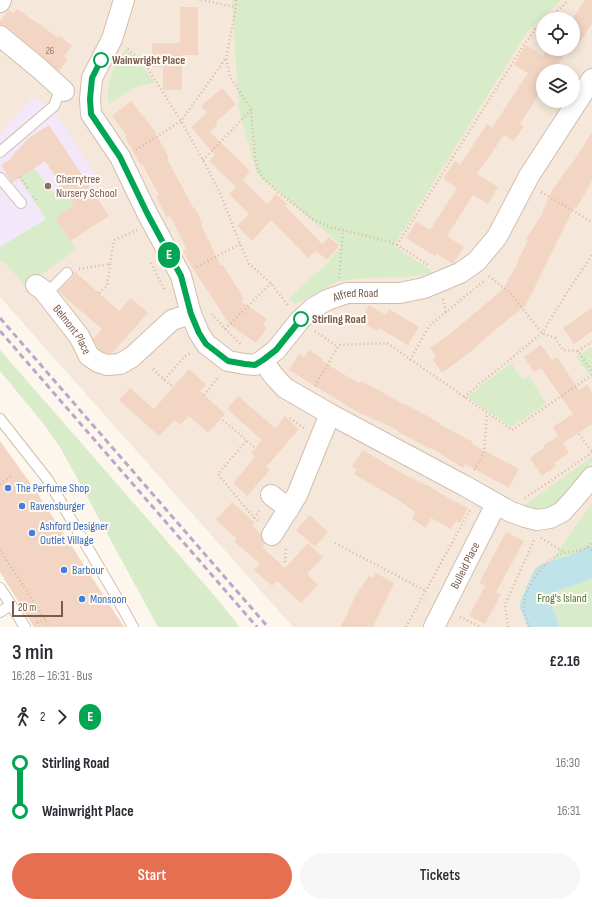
<!DOCTYPE html>
<html lang="en">
<head>
<meta charset="utf-8">
<style>
	body { margin:0; font-family:"Sofia Sans Condensed",sans-serif; background:#f7f7f7; color:#2b2b33; height:100vh; display:flex; flex-direction:column; font-size:15px; white-space:nowrap }
	* { box-sizing:border-box; margin:0 }
	p { font-size:13px; color:#7c7c81 }
	.icon { flex:none; width:22px; height:22px; fill:none; stroke:currentColor; stroke-width:2; stroke-linecap:round; stroke-linejoin:round }
	.map { position:relative; height:627px; overflow:hidden }
	.drawer { display:flex; flex-direction:column; background:#fff; flex:1 }
	.drawer>* { flex:none }
	.badge { padding:0 8px; border-radius:13px; font-size:14px; line-height:26px }
	.fabs { position:absolute; left:536px; top:12px; display:grid; gap:8px }
	.fabs a { display:grid; place-items:center; width:44px; height:44px; border-radius:50%; background:#fff; box-shadow:0 2px 10px #0003; font-size:20px }
	.scale { position:absolute; left:12px; bottom:10px; width:51px; box-sizing:border-box; padding-left:4px; border:2px solid #7a5c4d; border-top:0; font-size:11px; line-height:14px; white-space:nowrap; color:#7a5c4d; -webkit-text-stroke:3px #fffaf3; paint-order:stroke }
	.map>.badge { position:absolute; translate:-50% -50%; box-shadow:0 0 0 2px #fff }
	.legs { display:flex; align-items:center; gap:6px; height:44px; padding:0 12px; font-size:13px }
	.legs p { margin-inline-start:auto }
	.headline { display:flex; align-items:center; justify-content:space-between; height:68px; padding:0 12px }
	h1 { font-size:22px; font-weight:600; line-height:30px }
	.button { display:flex; gap:8px; margin-top:auto; padding:8px 12px }
	.button a { flex:1; height:46px; border-radius:24px; background:#e76f51; color:#fff; font-size:16px; font-weight:600; line-height:46px; text-align:center }
	.button a+a { background:#f7f7f7; color:#2b2b33 }
	ul { padding:0 12px; list-style:none }
	li { display:flex; align-items:center; gap:14px; height:48px; font-size:15px }
	li i { display:grid; place-items:center; width:6px; height:100%; margin:0 5px; background:currentColor }
	li i::after { content:''; width:10px; height:10px; margin:-5px; border:3px solid; border-radius:50%; background:#fff }
	li p { margin-inline-start:auto }
	li:first-child i { background:linear-gradient(#0000 50%,currentColor 0) }
	li:last-child i { background:linear-gradient(currentColor 50%,#0000 0) }
	.map>svg:first-child { display:block }
</style>
</head>
<body>
<div class="map">
<svg width="592" height="627" viewBox="0 0 592 627">
	<rect width="100%" height="100%" fill="#fdf6ec"/>
	<path fill="#f5e8da" fill-rule="evenodd" d="M 0,0 L 592,0 L 592,521 L 534,586 L 526,627 L 293,627 L 37,339 L 0,297 ZM 543,19 L 573,19 L 573,49 L 543,49 ZM 543,71 L 573,71 L 573,101 L 543,101 Z"/>
	<polygon fill="#f3e8fa" points="32,98 50,105 99,180 93,192 55,218 70,241 77,249 26,286 3,261 0,263 0,134"/>
	<g fill="#d8ecc9">
		<polygon points="232,0 561,0 527,32 394,246 435,273 407,277 368,278 338,281 295,304 290,299 302,285 323,268 341,246 338,242 257,174 239,110"/>
		<path d="M 126,48 L 155,82 L 133,88 L 109,104 C 105,82 114,66 126,48 Z"/>
		<polygon points="34,168 52,192 60,185 74,205 55,218 70,241 77,249 26,286 3,261 0,263 0,247 46,219 19,178"/>
		<polygon points="592,347 592,378 576,357"/>
		<polygon points="0,350 213,594 239,626 237,627 158,627 60,447 43,423 0,371"/>
		<polygon points="511,363 522,379 529,376 546,404 511,427 467,397"/>
		<polygon points="592,457 592,462 558,505 548,512 520,508"/>
		<polygon points="592,503 592,627 526,627 534,586"/>
	</g>
	<g fill="none" stroke-linecap="round" stroke-linejoin="round">
		<polyline stroke="#bfe3e8" stroke-width="30" points="544,627 535,605 547,578 576,569 592,561"/>
	</g>
	<g fill="#f3d5c3">
		<polygon points="585,0 592,0 592,24 573,52 573,18"/>
		<polygon points="180,7 198,7 198,55 182,55 182,90 163,90 163,67 152,67 152,43 180,43"/>
		<polygon points="17,9 37,23 38,23 58,38 60,36 72,46 64,56 68,59 59,71 7,27 2,25 0,25 0,21 9,10 13,14"/>
		<polygon points="526,45 543,56 547,49 568,49 554,71 543,71 543,88 520,124 524,126 514,141 504,135 477,174 498,187 488,204 473,195 447,236 464,247 453,264 437,254 435,256 406,238 416,222 430,230 457,188 443,179 455,161 460,165 487,124 492,128 528,73 514,65"/>
		<polygon points="222,88 236,104 216,122 218,124 210,132 250,171 242,181 243,180 267,204 276,194 287,204 285,206 322,244 329,237 339,246 327,260 316,251 308,258 271,220 252,241 237,226 249,214 229,194 236,187 209,161 215,155 191,127 207,113 201,106"/>
		<polygon points="131,101 154,130 169,158 167,159 194,209 195,208 203,224 201,225 221,266 223,265 244,299 241,301 267,319 263,325 267,328 256,343 230,325 190,264 183,251 187,249 170,216 167,218 156,196 159,195 142,164 140,164 125,137 127,136 112,116"/>
		<polygon points="49,125 109,216 70,241 55,218 74,205 45,161 12,183 1,165 12,158 11,157 30,137"/>
		<polygon points="592,132 592,181 576,209 574,207 533,291 525,306 490,334 469,353 442,373 433,360 436,357 430,348 450,334 503,289 518,263 517,262 528,240 526,239 544,211 543,210 553,189 564,173 573,162"/>
		<polygon points="74,271 119,311 131,298 148,313 112,353 108,353 103,352 98,348 93,339 102,329 58,291 72,278"/>
		<polygon points="369,305 386,315 389,309 419,327 408,345 379,328 377,331 360,321"/>
		<polygon points="592,308 592,331 574,344 563,328"/>
		<polygon points="541,345 552,360 557,357 579,390 587,385 592,393 592,424 563,443 569,453 554,463 556,466 542,476 530,458 544,448 543,446 558,436 553,427 573,414 541,368 534,372 524,357"/>
		<polygon points="309,350 323,359 322,361 345,375 359,383 361,381 382,392 403,404 403,403 440,423 439,424 473,442 472,444 519,469 509,488 465,464 463,468 431,448 430,449 397,431 398,430 360,413 349,407 289,370 299,354 304,357"/>
		<polygon points="189,369 206,384 200,391 225,414 208,433 189,416 180,425 174,420 159,436 119,400 130,388 154,409"/>
		<polygon points="238,396 275,428 285,416 299,429 266,467 270,470 247,496 233,483 255,457 251,453 262,440 227,409"/>
		<polygon points="0,441 38,494 124,627 34,627 0,572"/>
		<polygon points="363,450 403,474 429,486 448,498 468,508 460,523 456,521 451,529 431,518 426,528 412,519 415,512 400,501 354,474 357,469 352,466"/>
		<polygon points="232,502 255,523 252,526 261,534 262,540 265,543 262,547 285,568 308,543 323,557 307,574 318,585 301,603 277,581 272,586 254,570 260,564 235,542 236,538 216,520"/>
		<polygon points="310,515 328,532 315,547 296,530"/>
		<polygon points="506,532 524,541 496,592 501,594 485,624 469,616 485,586 479,583"/>
		<polygon points="376,573 394,583 373,627 340,627 349,612 348,611 356,595 369,576 373,578"/>
	</g>
	<g fill="none" stroke-linecap="round" stroke-linejoin="round">
		<defs>
			<g id="service">
				<polyline points="0,152 54,106 57,98 64,91"/>
				<polyline points="0,178 21,203"/>
				<polyline points="46,294 67,273"/>
				<polyline points="0,419 48,480 113,591 133,627"/>
				<polyline points="0,588 25,627"/>
				<polyline points="0,612 11,605"/>
			</g>
			<g id="minor">
				<path id="s1" d="M 124,0 L 112,39 L 92,78 L 90,99 L 91,114 L 120,157 L 147,213 L 181,276 L 191,314 L 199,333 L 206,344 L 228,361 L 245,364 L 255,365 L 263,360 L 276,350 L 300,320 L 313,308 L 327,300 L 347,293 L 400,293 L 424,288 L 460,273 L 477,261 L 497,237 L 529,176 L 592,79"/>
				<polyline points="0,2 1,0"/>
				<polyline points="0,36 40,69 64,91"/>
				<path id="s2" d="M 36,285 L 43,290 L 79,336 L 89,356 L 98,362 L 107,365 L 120,364 L 132,357 L 172,320 L 191,314"/>
				<polyline points="263,360 273,375 285,388 330,414 465,486 511,512 525,517 537,520 550,518 562,512 573,500 592,477"/>
				<polyline points="271,495 289,509"/>
				<polyline points="272,535 297,495 330,414"/>
				<path id="s3" d="M 434,627 L 496,504"/>
			</g>
		</defs>
		<use href="#service" stroke="#d1beb0" stroke-width="12"/>
		<use href="#minor" stroke="#d1beb0" stroke-width="22"/>
		<g stroke="#d9b8a5" stroke-width="2.5" stroke-dasharray="1 3" stroke-linecap="butt">
			<polyline points="201,0 236,7"/>
			<polyline points="236,0 236,7 226,58 230,77 251,109 255,158 258,170 264,179 278,192 314,220 330,227 343,230 390,242 397,245 430,266"/>
			<polyline points="548,19 565,4 568,0"/>
			<polyline points="128,49 145,64 181,121 203,160 220,193 240,244 249,264 271,283 288,306"/>
			<polyline points="136,150 181,121 226,58"/>
			<polyline points="203,160 251,110"/>
			<polyline points="20,177 29,190"/>
			<polyline points="541,192 592,222"/>
			<polyline points="33,196 38,202"/>
			<polyline points="397,245 524,45 536,28 543,23"/>
			<polyline points="151,263 165,291"/>
			<polyline points="197,267 240,244"/>
			<polyline points="79,269 110,264 114,240 137,230"/>
			<polyline points="489,276 511,294 542,333 555,338 563,350 578,351 592,372"/>
			<polyline points="339,278 343,230"/>
			<polyline points="99,293 107,286 110,264"/>
			<polyline points="443,299 446,312"/>
			<polyline points="212,314 225,329 242,345"/>
			<polyline points="225,329 271,283"/>
			<polyline points="315,331 338,347"/>
			<polyline points="578,351 592,342"/>
			<polyline points="410,360 429,326 484,281"/>
			<polyline points="153,369 164,380 172,386"/>
			<polyline points="164,380 184,357 192,352"/>
			<polyline points="315,386 339,345 387,343 512,430 592,375"/>
			<polyline points="204,395 219,376"/>
			<polyline points="464,397 542,333 568,291 592,255"/>
			<polyline points="290,418 305,429"/>
			<polyline points="223,420 254,447"/>
			<polyline points="579,434 592,452"/>
			<polyline points="246,441 218,474 254,518 259,521"/>
			<polyline points="474,470 484,453 487,414"/>
			<polyline points="0,484 13,475"/>
			<polyline points="525,498 592,453"/>
			<polyline points="254,518 261,509"/>
			<polyline points="541,538 564,552"/>
			<polyline points="335,543 426,591"/>
			<polyline points="588,547 592,550"/>
			<polyline points="0,550 50,627"/>
			<polyline points="285,562 286,546"/>
			<polyline points="460,617 481,627"/>
			<polyline points="37,623 45,619"/>
			<polyline points="406,627 470,510"/>
			<polyline points="508,627 505,605 535,538"/>
			<path d="M 529,627 C 527,620 523,611 524,603 C 525,589 543,562 556,556 C 568,549 582,555 592,542"/>
		</g>
		<use href="#service" stroke="#fff" stroke-width="10"/>
		<use href="#minor" stroke="#fff" stroke-width="20"/>
		<g stroke="#b9a8c9" stroke-width="3" stroke-dasharray="6 4" stroke-linecap="butt">
			<polyline points="0,318 268,627"/>
			<polyline points="0,331 257,627"/>
		</g>
	</g>
	<g fill="none" stroke-linecap="round" stroke-linejoin="round">
		<defs>
			<polyline id="line-1" points="101,60 92,78 90,99 91,114 120,157 147,213 181,276 191,314 199,333 206,344 228,361 245,364 255,365 263,360 276,350 301,319"/>
		</defs>
		<use href="#line-1" stroke="#fff" stroke-width="9"/>
		<use href="#line-1" stroke="#00a651" stroke-width="6"/>
	</g>
	<g fill="#fff" stroke="#00a651" stroke-width="2">
		<circle cx="101" cy="60" r="7"/>
		<circle cx="301" cy="319" r="7"/>
	</g>
	<circle fill="#8d6e63" stroke="#fffaf3" stroke-width="1.5" cx="48" cy="186" r="4"/>
	<g fill="#3f7fe0" stroke="#fffaf3" stroke-width="1.5">
		<circle cx="8" cy="488" r="4"/>
		<circle cx="22" cy="506" r="4"/>
		<circle cx="32" cy="533" r="4"/>
		<circle cx="64" cy="570" r="4"/>
		<circle cx="82" cy="599" r="4"/>
	</g>
	<g text-anchor="middle" dominant-baseline="central" stroke-width="4" stroke-linejoin="round" paint-order="stroke">
		<g font-size="10" fill="#987a6a">
			<text x="50" y="51">26</text>
		</g>
		<g font-size="12" font-weight="bold" fill="#7a5c4d" stroke="#fffaf3" text-anchor="start">
			<text x="112" y="60">Wainwright Place</text>
			<text x="312" y="319">Stirling Road</text>
		</g>
		<g font-size="12" fill="#785e54" stroke="#fffaf3" text-anchor="start">
			<text x="56" y="179">Cherrytree<tspan x="56" dy="14">Nursery School</tspan></text>
		</g>
		<g font-size="12" fill="#7a5c4d" stroke="#fffaf3">
			<text stroke="none"><textPath href="#s1" startOffset="562">Alfred Road</textPath></text>
			<text stroke="none"><textPath href="#s2" startOffset="58">Belmont Place</textPath></text>
			<text stroke="none"><textPath href="#s3" startOffset="69">Bulleid Place</textPath></text>
		</g>
		<g font-size="12" fill="#366cbe" stroke="#fffaf3" text-anchor="start">
			<text x="16" y="488">The Perfume Shop</text>
			<text x="30" y="506">Ravensburger</text>
			<text x="40" y="526">Ashford Designer<tspan x="40" dy="14">Outlet Village</tspan></text>
			<text x="72" y="570">Barbour</text>
			<text x="90" y="599">Monsoon</text>
		</g>
		<g font-size="12" fill="#537a41" stroke="#fffaf3">
			<text x="562" y="598">Frog's Island</text>
		</g>
	</g>
</svg>
<div class="fabs">
<a><svg class="icon" aria-label="locate" viewBox="0 0 24 24"><circle cx="12" cy="12" r="6"/><path d="M12 2v4M12 18v4M2 12h4M18 12h4"/></svg></a>
<a><svg class="icon" aria-label="layers" viewBox="0 0 24 24"><path d="M12 4l9 5-9 5-9-5zM3 14l9 5 9-5"/></svg></a>
</div>
<div class="scale">20 m</div>
<b class="badge" style="left:169px;top:255px;background:#00a651;color:#fff">E</b>
</div>
<section class="drawer">
<div class="headline"><div><h1>3 min</h1><p>16:28 – 16:31 · Bus</p></div><b>£2.16</b></div>
<div class="legs"><svg class="icon" aria-label="walk" viewBox="0 0 24 24"><circle cx="13" cy="4" r="2"/><path d="M13 8l-2 6 4 7M11 14l-3 7M7 12l3-4h3l4 4"/></svg>2<svg class="icon" aria-label="forward" viewBox="0 0 24 24"><path d="M9 5l7 7-7 7"/></svg><b class="badge" style="background:#00a651;color:#fff">E</b></div>
<ul>
<li><i style="color:#00a651"></i><b>Stirling Road</b><p>16:30</p></li>
<li><i style="color:#00a651"></i><b>Wainwright Place</b><p>16:31</p></li>
</ul>
<div class="button"><a>Start</a><a>Tickets</a></div>
</section>
</body>
</html>
